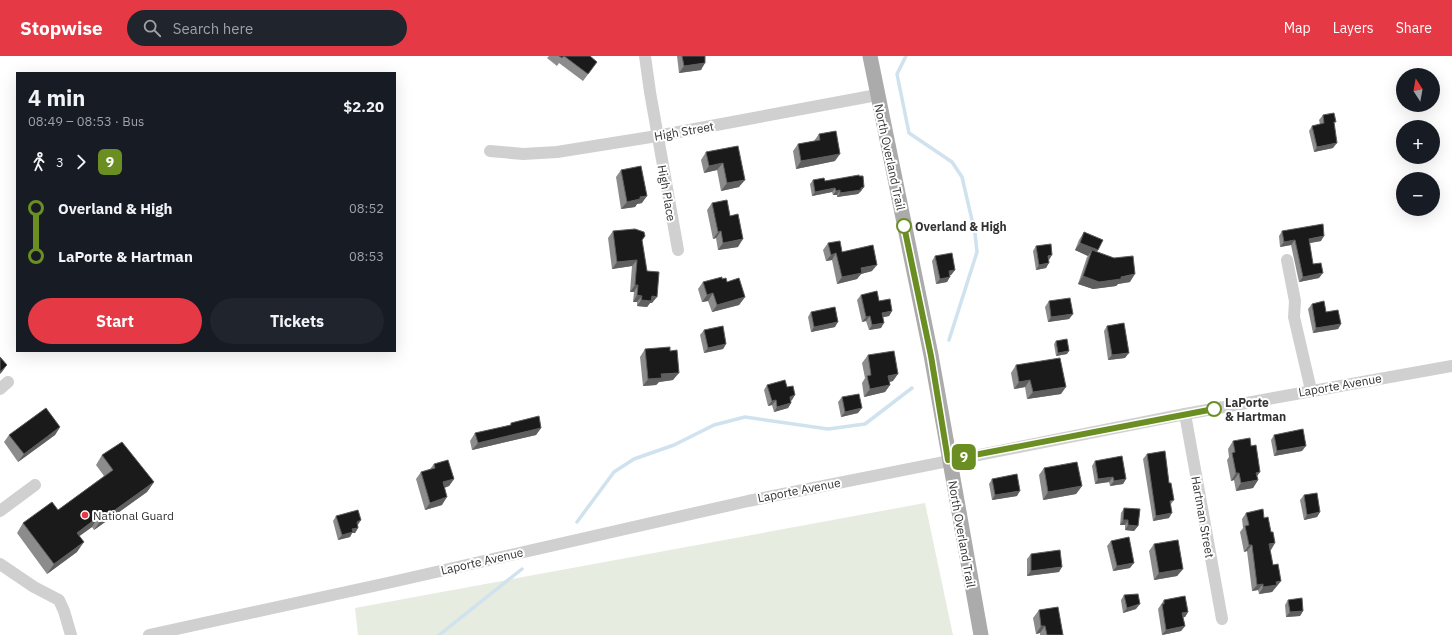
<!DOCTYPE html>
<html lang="en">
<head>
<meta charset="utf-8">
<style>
	body { margin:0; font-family:"IBM Plex Sans",sans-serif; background:#20242c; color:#f1f3f6; height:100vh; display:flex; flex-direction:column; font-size:15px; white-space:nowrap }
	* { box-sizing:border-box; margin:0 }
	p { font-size:13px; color:#9ea1a6 }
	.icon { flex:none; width:22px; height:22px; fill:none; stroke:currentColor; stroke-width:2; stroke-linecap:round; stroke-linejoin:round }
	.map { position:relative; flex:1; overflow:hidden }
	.details { position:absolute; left:16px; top:16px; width:380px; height:280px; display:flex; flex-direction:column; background:#171b24; border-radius:0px; box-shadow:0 4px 16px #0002 }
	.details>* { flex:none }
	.badge { padding:0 8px; border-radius:6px; font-size:14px; line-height:26px }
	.needle { width:26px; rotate:349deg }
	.buttons { position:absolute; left:1396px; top:12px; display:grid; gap:8px }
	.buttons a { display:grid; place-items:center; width:44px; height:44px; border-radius:50%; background:#171b24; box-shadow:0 4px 16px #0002; font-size:20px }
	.map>.badge { position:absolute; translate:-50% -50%; box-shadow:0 0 0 2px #fff }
	.legs { display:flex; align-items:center; gap:6px; height:44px; padding:0 12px; font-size:13px }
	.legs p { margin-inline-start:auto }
	.head { display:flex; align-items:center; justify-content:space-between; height:68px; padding:0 12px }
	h1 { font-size:22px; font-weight:700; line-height:30px }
	.action { display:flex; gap:8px; margin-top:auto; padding:8px 12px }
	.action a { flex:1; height:46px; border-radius:24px; background:#e63946; color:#fff; font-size:16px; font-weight:700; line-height:46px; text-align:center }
	.action a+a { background:#20242c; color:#f1f3f6 }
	ul { padding:0 12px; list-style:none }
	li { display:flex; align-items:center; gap:14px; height:48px; font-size:15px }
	li i { display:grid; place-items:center; width:6px; height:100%; margin:0 5px; background:currentColor }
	li i::after { content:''; width:10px; height:10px; margin:-5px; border:3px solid; border-radius:50%; background:#171b24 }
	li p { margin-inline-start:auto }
	li:first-child i { background:linear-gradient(#0000 50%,currentColor 0) }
	li:last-child i { background:linear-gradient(currentColor 50%,#0000 0) }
	header { display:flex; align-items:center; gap:24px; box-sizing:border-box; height:56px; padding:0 20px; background:#e63946; color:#fff }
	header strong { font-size:19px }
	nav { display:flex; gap:22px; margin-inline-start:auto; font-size:14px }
	.search { width:280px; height:36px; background:#20242c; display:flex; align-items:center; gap:10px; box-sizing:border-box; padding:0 14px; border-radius:22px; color:#9ea1a6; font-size:15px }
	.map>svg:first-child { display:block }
</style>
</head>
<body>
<header>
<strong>Stopwise</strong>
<div class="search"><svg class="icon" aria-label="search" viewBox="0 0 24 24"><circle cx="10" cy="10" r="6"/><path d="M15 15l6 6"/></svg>Search here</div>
<nav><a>Map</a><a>Layers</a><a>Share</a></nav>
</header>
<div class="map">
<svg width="1452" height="579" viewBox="0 0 1452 579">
	<rect width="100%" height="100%" fill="#fff"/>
	<polygon fill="#e6ecdf" points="925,447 953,579 358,579 355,552"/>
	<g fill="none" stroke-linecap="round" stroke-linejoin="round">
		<g stroke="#cfe2ee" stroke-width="3.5">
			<polyline points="906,0 897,18 909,77 952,106 962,121 975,177 977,196 949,284"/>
			<polyline points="577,466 614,416 634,403 674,389 714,369 745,361 828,373 865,368 912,332"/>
			<polyline points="439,579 522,513"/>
		</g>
		<g stroke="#d0d0d0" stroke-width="12">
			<polyline points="645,0 650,36 678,194"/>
			<polyline points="490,95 523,98 557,96 657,80 877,39"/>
			<polyline points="1287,204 1295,245 1294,261 1311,334"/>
			<polyline points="0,333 8,326"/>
			<polyline points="1185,358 1222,563"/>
			<polyline points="0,455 35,429"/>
			<polyline points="0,508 34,531 59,544 64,555 71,579"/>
			<polyline points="149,579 392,526 748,445 1185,358 1452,310"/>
		</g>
		<polyline stroke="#ababab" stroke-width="15" points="870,0 931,299 981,579"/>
	</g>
	<g fill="#8c8c8c">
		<polygon points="549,0 590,0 592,13 583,25 559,7 557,10 547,2"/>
		<polygon points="677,0 705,0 701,14 679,17"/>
		<polygon points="1323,59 1334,69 1333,92 1314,96 1309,75 1312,70 1320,68 1319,64"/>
		<polygon points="819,78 835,105 796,113 793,95 798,88 814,85"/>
		<polygon points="738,90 739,131 721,135 717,114 704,117 701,104 706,96"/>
		<polygon points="621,114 642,147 637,148 635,151 621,153 616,121"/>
		<polygon points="859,120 864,131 861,135 858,138 837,141 837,139 833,139 832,136 812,140 810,128 813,124 825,125"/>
		<polygon points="712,147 738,191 718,194 716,182 713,183 707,154"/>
		<polygon points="613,175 642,184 652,247 650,247 647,251 637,250 637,246 633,246 634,236 630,236 632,210 612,213 608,182"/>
		<polygon points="1282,175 1321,185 1309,187 1313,208 1319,222 1299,226 1291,189 1280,191 1279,180"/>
		<polygon points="1084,176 1097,196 1130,226 1118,228 1116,230 1093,233 1078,228 1087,201 1088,200 1075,194 1079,184"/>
		<polygon points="828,187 842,196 872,215 861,218 857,223 837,228 832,204 826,205 823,194"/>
		<polygon points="1036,190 1049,204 1046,212 1036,214 1033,195"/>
		<polygon points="935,200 955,214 951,219 950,219 947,226 936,228 932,205"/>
		<polygon points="722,223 727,226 745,241 739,249 712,256 708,245 702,246 698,233 703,226"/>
		<polygon points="861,239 879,245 892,255 889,260 883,261 881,272 869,274 866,265 862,266 857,244"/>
		<polygon points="1049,245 1073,258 1069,263 1048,266 1045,251"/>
		<polygon points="1312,248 1326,256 1341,268 1338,273 1313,277 1308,253"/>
		<polygon points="811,256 835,271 811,276 808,261"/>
		<polygon points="1107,270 1125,302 1108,304 1104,275"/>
		<polygon points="704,274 726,288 723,293 704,297 700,279"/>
		<polygon points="1056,285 1067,298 1056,300 1054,288"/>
		<polygon points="645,293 673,324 659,326 656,329 643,330 640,301"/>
		<polygon points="868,299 893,325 890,326 890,329 885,336 864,341 862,327 865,322 862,307"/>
		<polygon points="1016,309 1061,338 1027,343 1025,331 1014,333 1011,317"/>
		<polygon points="767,329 787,331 792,344 791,345 791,347 788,352 774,356 772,349 768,350 764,334"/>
		<polygon points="842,341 858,357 841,361 838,346"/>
		<polygon points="511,367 541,372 536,379 472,394 470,385 475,377 510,369"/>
		<polygon points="60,371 55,379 18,406 4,386 9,379"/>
		<polygon points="1274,379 1302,395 1274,400 1271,384"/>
		<polygon points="1233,385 1257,420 1258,424 1253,432 1236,435 1234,424 1231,425 1227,404 1229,401 1228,393"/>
		<polygon points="1147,398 1169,427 1174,444 1171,448 1169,462 1153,465 1143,403"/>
		<polygon points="102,399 154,426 147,436 94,474 92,471 79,480 77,496 47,518 17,477 23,467 58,454 104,420 96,409"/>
		<polygon points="1095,405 1126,423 1123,428 1110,430 1109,426 1095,428 1092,410"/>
		<polygon points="434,408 454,423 449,430 444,432 442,449 425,454 416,423 421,416 430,413"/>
		<polygon points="1044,412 1082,430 1076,438 1043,444 1039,419"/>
		<polygon points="992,423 1017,440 992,444 989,428"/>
		<polygon points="1304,439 1320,456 1317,461 1304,464 1300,444"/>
		<polygon points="1124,452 1138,470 1134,475 1125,474 1125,469 1120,469 1121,457"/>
		<polygon points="1246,457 1271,494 1270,494 1273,509 1281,525 1272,536 1259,538 1258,534 1252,535 1247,495 1244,496 1240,476 1243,472 1242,463"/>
		<polygon points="336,460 361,464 358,469 358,472 355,477 352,477 350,481 338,484 333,465"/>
		<polygon points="1111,485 1130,512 1113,515 1107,490"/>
		<polygon points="1154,488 1183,513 1177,520 1154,524 1149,495"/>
		<polygon points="1031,498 1059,516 1027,520 1027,503"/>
		<polygon points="1124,539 1136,553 1123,557 1121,544"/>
		<polygon points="1164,544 1188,556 1185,561 1183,561 1185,570 1181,575 1162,579 1158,553"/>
		<polygon points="1288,544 1303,555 1300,560 1286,561 1285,549"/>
		<polygon points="1039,554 1063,579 1040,579 1040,577 1036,578 1033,562"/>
	</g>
	<g fill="#5f5f5f">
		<polygon points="705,7 701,14 679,17 684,10"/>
		<polygon points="1337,87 1333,92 1314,96 1317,91"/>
		<polygon points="840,98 835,105 796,113 801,105"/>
		<polygon points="723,107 717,114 704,117 709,110"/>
		<polygon points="745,124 739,131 721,135 727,127"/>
		<polygon points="864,131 861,135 858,138 837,141 840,137"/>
		<polygon points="835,132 832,136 812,140 815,136"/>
		<polygon points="840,134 837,139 833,139 836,135"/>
		<polygon points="647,140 642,147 637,148 635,151 621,153 627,146 640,141"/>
		<polygon points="721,175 716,182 713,183 718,176"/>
		<polygon points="1324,180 1321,185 1305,188 1309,183"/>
		<polygon points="743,183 738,191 718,194 723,187"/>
		<polygon points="1295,184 1291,189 1280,191 1284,186"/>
		<polygon points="1080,187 1098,194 1093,202 1092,194 1088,200 1075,194"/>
		<polygon points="836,197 832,204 826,205 831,199"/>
		<polygon points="1052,199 1049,204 1048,200"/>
		<polygon points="637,204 632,210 612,213 617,206"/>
		<polygon points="1049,207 1046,212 1036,214 1039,209"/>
		<polygon points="877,209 872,215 861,218 857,223 837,228 842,221 861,212"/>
		<polygon points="955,214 951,219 946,220 949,215"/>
		<polygon points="1323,217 1319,222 1299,226 1303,221"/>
		<polygon points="1135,218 1130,226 1118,228 1116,230 1093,233 1078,228 1083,220 1121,221"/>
		<polygon points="950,221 947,226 936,228 940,223"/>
		<polygon points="635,229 638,229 634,236 630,236"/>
		<polygon points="713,237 708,245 702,246 707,239"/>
		<polygon points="637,239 642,240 637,246 633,246"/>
		<polygon points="652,240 657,241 652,247 650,247 647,251 637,250 641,244"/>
		<polygon points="745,241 739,249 712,256 717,249"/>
		<polygon points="892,255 889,260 879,262 882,257"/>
		<polygon points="1073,258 1069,263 1048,266 1051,261"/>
		<polygon points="870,260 866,265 862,266 866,261"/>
		<polygon points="838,266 835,271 811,276 814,271"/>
		<polygon points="884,267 881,272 869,274 872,269"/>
		<polygon points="1341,268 1338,273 1313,277 1316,272"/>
		<polygon points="726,288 723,293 704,297 708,292"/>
		<polygon points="1069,295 1067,298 1056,300 1058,297"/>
		<polygon points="1129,297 1125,302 1108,304 1112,299"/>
		<polygon points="7,309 2,316 0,318 0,316"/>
		<polygon points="679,317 673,324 659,326 656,329 643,330 648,323 661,318"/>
		<polygon points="898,318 893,325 883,327 888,320"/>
		<polygon points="1030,324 1025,331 1014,333 1019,326"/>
		<polygon points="890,329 885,336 864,341 870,333"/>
		<polygon points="1066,331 1061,338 1027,343 1033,336"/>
		<polygon points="795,339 792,344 786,346 790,341"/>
		<polygon points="776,344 772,349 768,350 772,345"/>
		<polygon points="791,347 788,352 774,356 777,351"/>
		<polygon points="862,352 858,357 841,361 845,356"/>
		<polygon points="60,371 55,379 18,406 24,398"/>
		<polygon points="541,372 536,379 472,394 478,387"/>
		<polygon points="1306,390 1302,395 1274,400 1277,395"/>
		<polygon points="1260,416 1255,423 1256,417"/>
		<polygon points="1236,417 1239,417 1234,424 1231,425"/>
		<polygon points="1113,421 1109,426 1095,428 1098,423"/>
		<polygon points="454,423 449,430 438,434 443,426"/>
		<polygon points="1126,423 1123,428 1110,430 1114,425"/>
		<polygon points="1258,424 1253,432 1236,435 1241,427"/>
		<polygon points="154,426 147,436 94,474 101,464"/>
		<polygon points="1082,430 1076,438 1043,444 1048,436"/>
		<polygon points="1020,435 1017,440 992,444 995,439"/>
		<polygon points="447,441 442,449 425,454 430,447"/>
		<polygon points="1320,456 1317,461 1304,464 1307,459"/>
		<polygon points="1172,457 1169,462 1153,465 1156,460"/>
		<polygon points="98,461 92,471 70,487 77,477"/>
		<polygon points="361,464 357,469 357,466"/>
		<polygon points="1123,464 1128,464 1125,469 1120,469"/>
		<polygon points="1128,469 1138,470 1134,475 1125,474"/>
		<polygon points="358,472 355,477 352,477 350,481 338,484 342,479 352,473"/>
		<polygon points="84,486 77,496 47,518 54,508"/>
		<polygon points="1275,487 1271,494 1264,495 1269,488"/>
		<polygon points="1249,489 1252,489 1247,495 1244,496"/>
		<polygon points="1134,507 1130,512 1113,515 1117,510"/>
		<polygon points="1062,511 1059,516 1027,520 1031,515"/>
		<polygon points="1183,513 1177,520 1154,524 1159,517"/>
		<polygon points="1281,525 1272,536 1259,538 1263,531 1276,526"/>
		<polygon points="1263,528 1258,534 1252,535 1257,529"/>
		<polygon points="1140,548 1136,553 1123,557 1127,552"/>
		<polygon points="1303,555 1300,560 1286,561 1290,556"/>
		<polygon points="1188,556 1185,561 1178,562 1182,557"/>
		<polygon points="1041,570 1045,570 1040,577 1036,578"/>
		<polygon points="1185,570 1181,575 1162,579 1166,574"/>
	</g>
	<g fill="#1a1a1a" stroke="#5f5f5f">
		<polygon points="559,0 564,0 562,2"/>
		<polygon points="564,0 590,0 597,6 588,18"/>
		<polygon points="682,0 705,0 705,7 684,10"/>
		<polygon points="1334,57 1336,66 1334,66 1337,87 1317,91 1312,70 1324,67 1323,59"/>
		<polygon points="836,75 840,98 801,105 798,88 820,84 819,78"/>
		<polygon points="738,90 745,124 727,127 723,107 709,110 706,96"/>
		<polygon points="641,110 647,140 640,141 640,143 627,146 621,114"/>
		<polygon points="859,119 859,120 863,120 864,131 861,132 861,134 840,137 840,134 836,135 835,132 815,136 813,124 824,122 825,125"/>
		<polygon points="727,144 730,160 738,158 743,183 723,187 721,175 718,176 712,147"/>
		<polygon points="1323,168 1324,180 1309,183 1313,208 1321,207 1323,217 1303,221 1295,184 1284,186 1282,175"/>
		<polygon points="635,173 644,176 645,180 642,184 647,215 659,216 657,241 652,240 651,245 641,244 642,240 637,239 638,229 635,229 637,204 617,206 613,175"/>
		<polygon points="1084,176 1103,184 1098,194 1080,187"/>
		<polygon points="840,185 842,196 873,189 877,209 861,212 862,217 842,221 836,197 831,199 828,187"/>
		<polygon points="1051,188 1052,199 1048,200 1049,207 1039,209 1036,190"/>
		<polygon points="1092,194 1114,202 1133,200 1135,218 1121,221 1121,223 1099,226 1083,220"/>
		<polygon points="952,197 955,214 949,215 950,221 940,223 935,200"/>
		<polygon points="722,221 722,223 726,222 727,226 739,222 745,241 717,249 713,237 707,239 703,226"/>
		<polygon points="877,235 879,245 890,243 892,255 882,257 884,267 872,269 870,260 866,261 861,239"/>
		<polygon points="1070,242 1073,258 1051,261 1049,245"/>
		<polygon points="1324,245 1326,256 1338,254 1341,268 1316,272 1312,248"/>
		<polygon points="835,251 838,266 814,271 811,256"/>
		<polygon points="1124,267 1129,297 1112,299 1107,270"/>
		<polygon points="723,270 726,288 708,292 704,274"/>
		<polygon points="1067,283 1069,295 1058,297 1056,285"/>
		<polygon points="670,291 670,295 677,294 679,317 661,318 662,322 648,323 645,293"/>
		<polygon points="894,295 898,318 888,320 890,329 870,333 867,320 871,319 868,299"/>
		<polygon points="0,301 7,309 0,316"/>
		<polygon points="1060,302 1066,331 1033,336 1030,324 1019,326 1016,309"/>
		<polygon points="785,324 787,331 793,330 795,339 790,341 791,347 777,351 776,344 772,345 767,329"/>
		<polygon points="859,338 862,352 845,356 842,341"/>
		<polygon points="46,352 60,371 24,398 9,379"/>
		<polygon points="539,360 541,372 478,387 475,377 511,369 511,367"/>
		<polygon points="1303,373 1306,390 1277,395 1274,379"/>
		<polygon points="1250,382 1251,390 1256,389 1260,416 1256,417 1258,424 1241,427 1239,417 1236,417 1232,397 1235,396 1233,385"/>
		<polygon points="122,386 154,426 101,464 98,461 77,477 84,486 54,508 23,467 52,446 58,454 113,414 102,399"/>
		<polygon points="1165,395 1169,427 1171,427 1174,444 1170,445 1172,457 1156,460 1147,398"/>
		<polygon points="1122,400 1126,423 1114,425 1113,421 1098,423 1095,405"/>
		<polygon points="448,404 454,423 443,426 447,441 430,447 421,416 435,412 434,408"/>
		<polygon points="1077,406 1082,430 1048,436 1044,412"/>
		<polygon points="1017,418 1020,435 995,439 992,423"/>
		<polygon points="1317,437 1320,456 1307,459 1304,439"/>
		<polygon points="1124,452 1140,453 1138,470 1128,469 1128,464 1123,464"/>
		<polygon points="1263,453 1264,462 1268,461 1271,476 1273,476 1275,487 1269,488 1273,509 1278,508 1281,525 1276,526 1277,529 1263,531 1263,528 1257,529 1252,489 1249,489 1245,470 1249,469 1246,457"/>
		<polygon points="358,454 361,464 357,466 358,472 352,473 353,476 342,479 336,460"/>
		<polygon points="1129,481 1134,507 1117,510 1111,485"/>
		<polygon points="1178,484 1183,513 1159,517 1154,488"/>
		<polygon points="1060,494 1062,511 1031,515 1031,498"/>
		<polygon points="1138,538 1140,548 1127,552 1124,539"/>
		<polygon points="1185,540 1188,556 1182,557 1185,570 1166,574 1162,548 1164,548 1164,544"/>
		<polygon points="1302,542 1303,555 1290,556 1288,544"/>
		<polygon points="1058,551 1063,579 1047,579 1045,570 1041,570 1039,554"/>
	</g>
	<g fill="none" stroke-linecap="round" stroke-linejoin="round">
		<defs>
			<polyline id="line-1" points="904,170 931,300 948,404 1214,353"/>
		</defs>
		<use href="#line-1" stroke="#fff" stroke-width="9"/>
		<use href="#line-1" stroke="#6b8e23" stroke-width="6"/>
	</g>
	<g fill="#fff" stroke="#6b8e23" stroke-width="2">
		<circle cx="904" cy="170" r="7"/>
		<circle cx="1214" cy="353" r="7"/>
	</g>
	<circle fill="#e63946" stroke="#fff" stroke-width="1.5" cx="85" cy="459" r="4"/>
	<g text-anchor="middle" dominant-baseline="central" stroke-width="4" stroke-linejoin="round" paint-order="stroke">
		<g font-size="12" fill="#333" stroke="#fff">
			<text transform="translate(684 75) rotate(-10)">High Street</text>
			<text transform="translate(890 101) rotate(78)">North Overland Trail</text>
			<text transform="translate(667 137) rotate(80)">High Place</text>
			<text transform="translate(1340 329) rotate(-10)">Laporte Avenue</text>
			<text transform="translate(799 434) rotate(-11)">Laporte Avenue</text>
			<text transform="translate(1203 461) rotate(80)">Hartman Street</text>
			<text transform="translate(962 478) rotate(80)">North Overland Trail</text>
			<text transform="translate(482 505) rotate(-13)">Laporte Avenue</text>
		</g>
		<g font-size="12" font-weight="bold" fill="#333" stroke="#fff" text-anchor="start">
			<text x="915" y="170">Overland &amp; High</text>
			<text x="1225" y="346">LaPorte<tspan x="1225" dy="14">&amp; Hartman</tspan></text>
		</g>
		<g font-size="12" fill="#333" stroke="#fff" text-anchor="start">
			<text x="93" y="459">National Guard</text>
		</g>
	</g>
</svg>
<div class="buttons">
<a><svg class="needle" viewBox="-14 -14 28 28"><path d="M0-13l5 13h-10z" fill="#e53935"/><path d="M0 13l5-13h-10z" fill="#9ea1a6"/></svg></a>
<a>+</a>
<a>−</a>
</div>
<b class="badge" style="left:964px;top:401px;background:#6b8e23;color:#fff">9</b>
<section class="details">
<div class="head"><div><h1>4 min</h1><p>08:49 – 08:53 · Bus</p></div><b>$2.20</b></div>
<div class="legs"><svg class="icon" aria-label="walk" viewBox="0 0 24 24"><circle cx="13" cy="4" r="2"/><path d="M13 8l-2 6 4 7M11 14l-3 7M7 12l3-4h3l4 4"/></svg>3<svg class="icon" aria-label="forward" viewBox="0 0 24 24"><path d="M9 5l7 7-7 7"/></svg><b class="badge" style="background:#6b8e23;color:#fff">9</b></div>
<ul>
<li><i style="color:#6b8e23"></i><b>Overland &amp; High</b><p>08:52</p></li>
<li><i style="color:#6b8e23"></i><b>LaPorte &amp; Hartman</b><p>08:53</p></li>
</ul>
<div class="action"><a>Start</a><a>Tickets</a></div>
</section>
</div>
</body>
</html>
